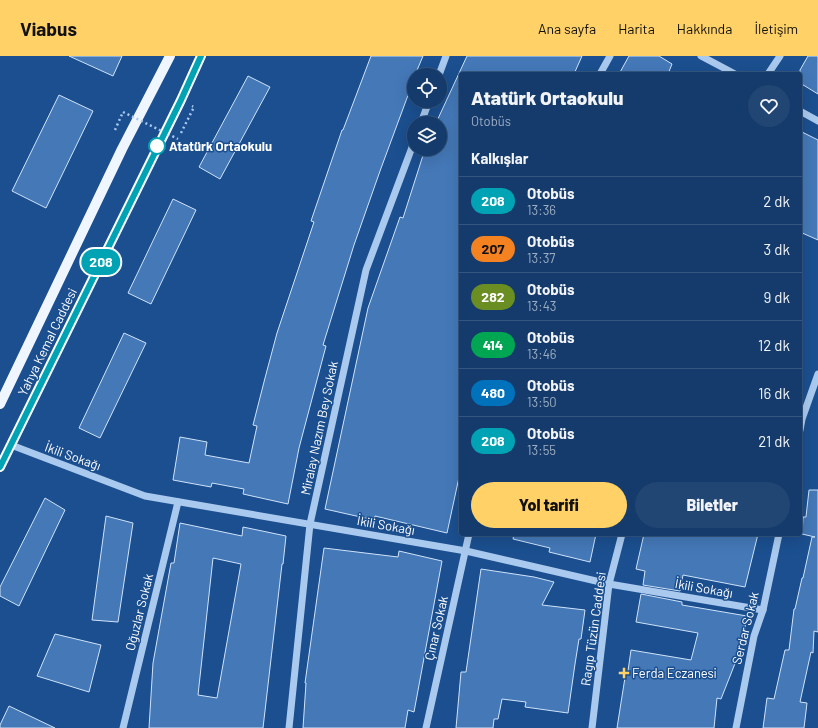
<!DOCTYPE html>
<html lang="tr">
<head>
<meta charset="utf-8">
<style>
	body { margin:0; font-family:Barlow,sans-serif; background:#214673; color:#f1f3f6; height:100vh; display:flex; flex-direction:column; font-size:15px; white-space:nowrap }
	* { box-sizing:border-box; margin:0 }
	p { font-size:13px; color:#9dadc1 }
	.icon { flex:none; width:22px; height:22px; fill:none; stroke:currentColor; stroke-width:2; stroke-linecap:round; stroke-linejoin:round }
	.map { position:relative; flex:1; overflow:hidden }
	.sheet { position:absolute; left:459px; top:16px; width:343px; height:464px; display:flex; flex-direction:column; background:#143b6b; border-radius:4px; box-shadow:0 4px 16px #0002,0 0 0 1px #33557e }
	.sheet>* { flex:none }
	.badge { padding:0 8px; border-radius:13px; font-size:14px; line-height:26px }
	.buttons { position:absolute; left:407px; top:12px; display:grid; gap:8px }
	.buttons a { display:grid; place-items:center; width:40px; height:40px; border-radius:50%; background:#143b6b; box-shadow:0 4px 16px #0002,0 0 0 1px #33557e; font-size:20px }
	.map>.badge { position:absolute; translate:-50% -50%; box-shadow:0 0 0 2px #fff }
	h2 { padding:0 12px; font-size:15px; line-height:36px }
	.round { display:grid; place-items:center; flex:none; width:42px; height:42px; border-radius:21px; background:#214673 }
	.headline { display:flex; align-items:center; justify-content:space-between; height:68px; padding:0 12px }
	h1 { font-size:19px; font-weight:800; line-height:30px }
	.button { display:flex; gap:8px; margin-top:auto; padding:8px 12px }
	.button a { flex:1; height:46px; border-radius:24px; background:#ffd166; color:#111; font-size:16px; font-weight:800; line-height:46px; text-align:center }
	.button a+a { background:#214673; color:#f1f3f6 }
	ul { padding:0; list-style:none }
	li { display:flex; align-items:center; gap:12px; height:48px; padding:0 12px; border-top:1px solid #33557e }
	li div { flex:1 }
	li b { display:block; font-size:15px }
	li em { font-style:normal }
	li .badge { min-width:44px; font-weight:700; text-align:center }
	header { display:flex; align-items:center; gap:24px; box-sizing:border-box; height:56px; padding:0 20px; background:#ffd166; color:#111 }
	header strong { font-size:19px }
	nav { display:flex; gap:22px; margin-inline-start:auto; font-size:14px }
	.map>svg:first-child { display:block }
</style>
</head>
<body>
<header>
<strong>Viabus</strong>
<nav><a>Ana sayfa</a><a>Harita</a><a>Hakkında</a><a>İletişim</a></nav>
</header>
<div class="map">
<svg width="818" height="672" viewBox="0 0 818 672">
	<rect width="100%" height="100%" fill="#1b4f8f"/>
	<g fill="#4478b7" stroke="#cfe3fa" fill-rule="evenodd">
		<polygon points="69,0 122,0 113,20"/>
		<polygon points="371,0 423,0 415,19 414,19 414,23 380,115 354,189 323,289 326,290 299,392 288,448 243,438 244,433 212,427 211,431 173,424 180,381 207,386 205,399 249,407 257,370 253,369 265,322 277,277 314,166 311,165 342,74 343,74"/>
		<polygon points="467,0 582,0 574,18 461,18 461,412 447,477 375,460 374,464 325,453 368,252 400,161 403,162 425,93 440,93 440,67 436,67"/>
		<polygon points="629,0 659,0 672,8 668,18 619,18"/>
		<polygon points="808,0 818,0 818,38 800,27 800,14"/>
		<polygon points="248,20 270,31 220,123 199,111"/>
		<polygon points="59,39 93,55 46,152 12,135"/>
		<polygon points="800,75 818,84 818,184 800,176"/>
		<polygon points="173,143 196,154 151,248 128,237"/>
		<polygon points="124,277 146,287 100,382 79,372"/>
		<polygon points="809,434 818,434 818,576 814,575 813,597 811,596 800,646 807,647 804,672 763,672 767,642 774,643 785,594 789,594 794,553 795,553 802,522 803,522 812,481 815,481 802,478 803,461 806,461"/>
		<polygon points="45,442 65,454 19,550 0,540 0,531"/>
		<polygon points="106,460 133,467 118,566 92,564"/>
		<path d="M 180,467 L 242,480 L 243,471 L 286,480 L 283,508 L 282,508 L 263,672 L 149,672 L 153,607 L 171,507 L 174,507 ZM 213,502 L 241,508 L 217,642 L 198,639 Z"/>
		<polygon points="514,478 596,478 590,506 549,496 550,492 513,483"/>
		<polygon points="644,478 758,478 745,531 683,519 680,535 643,529 645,515 636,513"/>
		<polygon points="324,492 398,501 399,495 442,505 414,656 408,654 405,672 303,672 306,627 305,627"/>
		<polygon points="481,513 534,521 554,526 542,549 585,554 581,583 579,583 575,608 568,657 525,651 526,646 502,643 498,663 494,663 493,672 456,672 461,616 466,616"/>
		<polygon points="641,538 677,545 682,546 682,549 747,560 743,582 741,582 737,605 736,605 721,643 717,642 714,672 617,672 626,615 628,615 631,594 691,604 698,577 636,566"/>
		<polygon points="55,578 101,589 89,636 37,620"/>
		<polygon points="9,650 55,672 0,672 0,669"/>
	</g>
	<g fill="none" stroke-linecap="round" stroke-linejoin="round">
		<g stroke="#a9c9ee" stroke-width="2.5" stroke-dasharray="2 3" stroke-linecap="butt">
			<polyline points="115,74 123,56"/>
			<polyline points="181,77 194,51 192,50"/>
		</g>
		<g stroke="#a9c9ee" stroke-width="7">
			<polyline points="701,0 735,18"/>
			<polyline points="600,18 610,0"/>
			<polyline points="768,18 780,0"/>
			<polyline points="439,19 446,0"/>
			<polyline points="800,55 818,65"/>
			<polyline points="421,67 429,45"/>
			<polyline points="800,374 802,363 818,318"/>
			<polyline points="11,389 145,440 466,495 609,528 763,554"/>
			<polyline points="123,672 178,446"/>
			<polyline points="289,672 310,468 366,214 414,86"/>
			<polyline points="426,672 469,478"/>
			<polyline points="592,672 609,528 622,478"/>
			<polyline points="736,672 754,580 763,554 779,478"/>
		</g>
		<g stroke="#f0f6ff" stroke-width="10">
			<polyline points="0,348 122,93 170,0"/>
			<polyline points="0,411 181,44 201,0"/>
		</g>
		<polyline stroke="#a9c9ee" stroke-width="2.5" stroke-dasharray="2 3" stroke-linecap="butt" points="123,56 178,83"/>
	</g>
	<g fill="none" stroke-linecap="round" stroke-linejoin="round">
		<defs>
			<polyline id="line" points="0,411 181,44 201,0"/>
		</defs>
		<use href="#line" stroke="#fff" stroke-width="9"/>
		<use href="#line" stroke="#00a3b4" stroke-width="6"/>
	</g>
	<circle fill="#fff" stroke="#00a3b4" stroke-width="2" cx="157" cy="90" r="8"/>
	<path fill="#ffd166" stroke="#1b4f8f" stroke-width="1.5" d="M622 611h4v4h4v4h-4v4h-4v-4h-4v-4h4z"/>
	<g text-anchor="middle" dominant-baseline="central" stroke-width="3" stroke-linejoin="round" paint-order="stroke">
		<g font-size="13" font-weight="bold" fill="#fff" stroke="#1b4f8f" text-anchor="start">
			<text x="169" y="90">Atatürk Ortaokulu</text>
		</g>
		<g font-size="13" fill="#fff" stroke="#1b4f8f">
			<text transform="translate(47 286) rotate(-64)">Yahya Kemal Caddesi</text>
			<text transform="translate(319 372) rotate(-78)">Miralay Nazım Bey Sokak</text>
			<text transform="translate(73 400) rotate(20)">İkili Sokağı</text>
			<text transform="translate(386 469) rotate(10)">İkili Sokağı</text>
			<text transform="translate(704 532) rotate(10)">İkili Sokağı</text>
			<text transform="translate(139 556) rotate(-76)">Oğuzlar Sokak</text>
			<text transform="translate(436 572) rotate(-77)">Çınar Sokak</text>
			<text transform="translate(745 572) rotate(-76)">Serdar Sokak</text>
			<text transform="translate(593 573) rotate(-82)">Ragıp Tüzün Caddesi</text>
		</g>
		<g font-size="13" fill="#fff" stroke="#1b4f8f" text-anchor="start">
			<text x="632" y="617">Ferda Eczanesi</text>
		</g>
	</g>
</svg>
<div class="buttons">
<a><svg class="icon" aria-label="locate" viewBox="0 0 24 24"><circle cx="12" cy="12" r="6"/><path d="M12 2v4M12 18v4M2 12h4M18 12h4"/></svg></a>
<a><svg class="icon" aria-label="layers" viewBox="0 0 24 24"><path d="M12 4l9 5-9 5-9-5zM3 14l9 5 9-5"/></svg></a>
</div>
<b class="badge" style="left:101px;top:206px;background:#00a3b4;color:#fff">208</b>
<section class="sheet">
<div class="headline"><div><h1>Atatürk Ortaokulu</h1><p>Otobüs</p></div><a class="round"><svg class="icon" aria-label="heart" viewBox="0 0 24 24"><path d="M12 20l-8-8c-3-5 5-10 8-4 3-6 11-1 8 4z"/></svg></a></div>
<h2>Kalkışlar</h2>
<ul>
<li><span class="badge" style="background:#00a3b4;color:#fff">208</span><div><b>Otobüs</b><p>13:36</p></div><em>2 dk</em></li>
<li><span class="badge" style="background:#f58220;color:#111">207</span><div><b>Otobüs</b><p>13:37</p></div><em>3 dk</em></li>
<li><span class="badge" style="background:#6b8e23;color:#fff">282</span><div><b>Otobüs</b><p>13:43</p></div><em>9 dk</em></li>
<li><span class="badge" style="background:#00a651;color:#fff">414</span><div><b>Otobüs</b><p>13:46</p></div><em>12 dk</em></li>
<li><span class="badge" style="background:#0072bc;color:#fff">480</span><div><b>Otobüs</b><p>13:50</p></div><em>16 dk</em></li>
<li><span class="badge" style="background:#00a3b4;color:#fff">208</span><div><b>Otobüs</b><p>13:55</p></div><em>21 dk</em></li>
</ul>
<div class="button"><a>Yol tarifi</a><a>Biletler</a></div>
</section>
</div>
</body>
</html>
